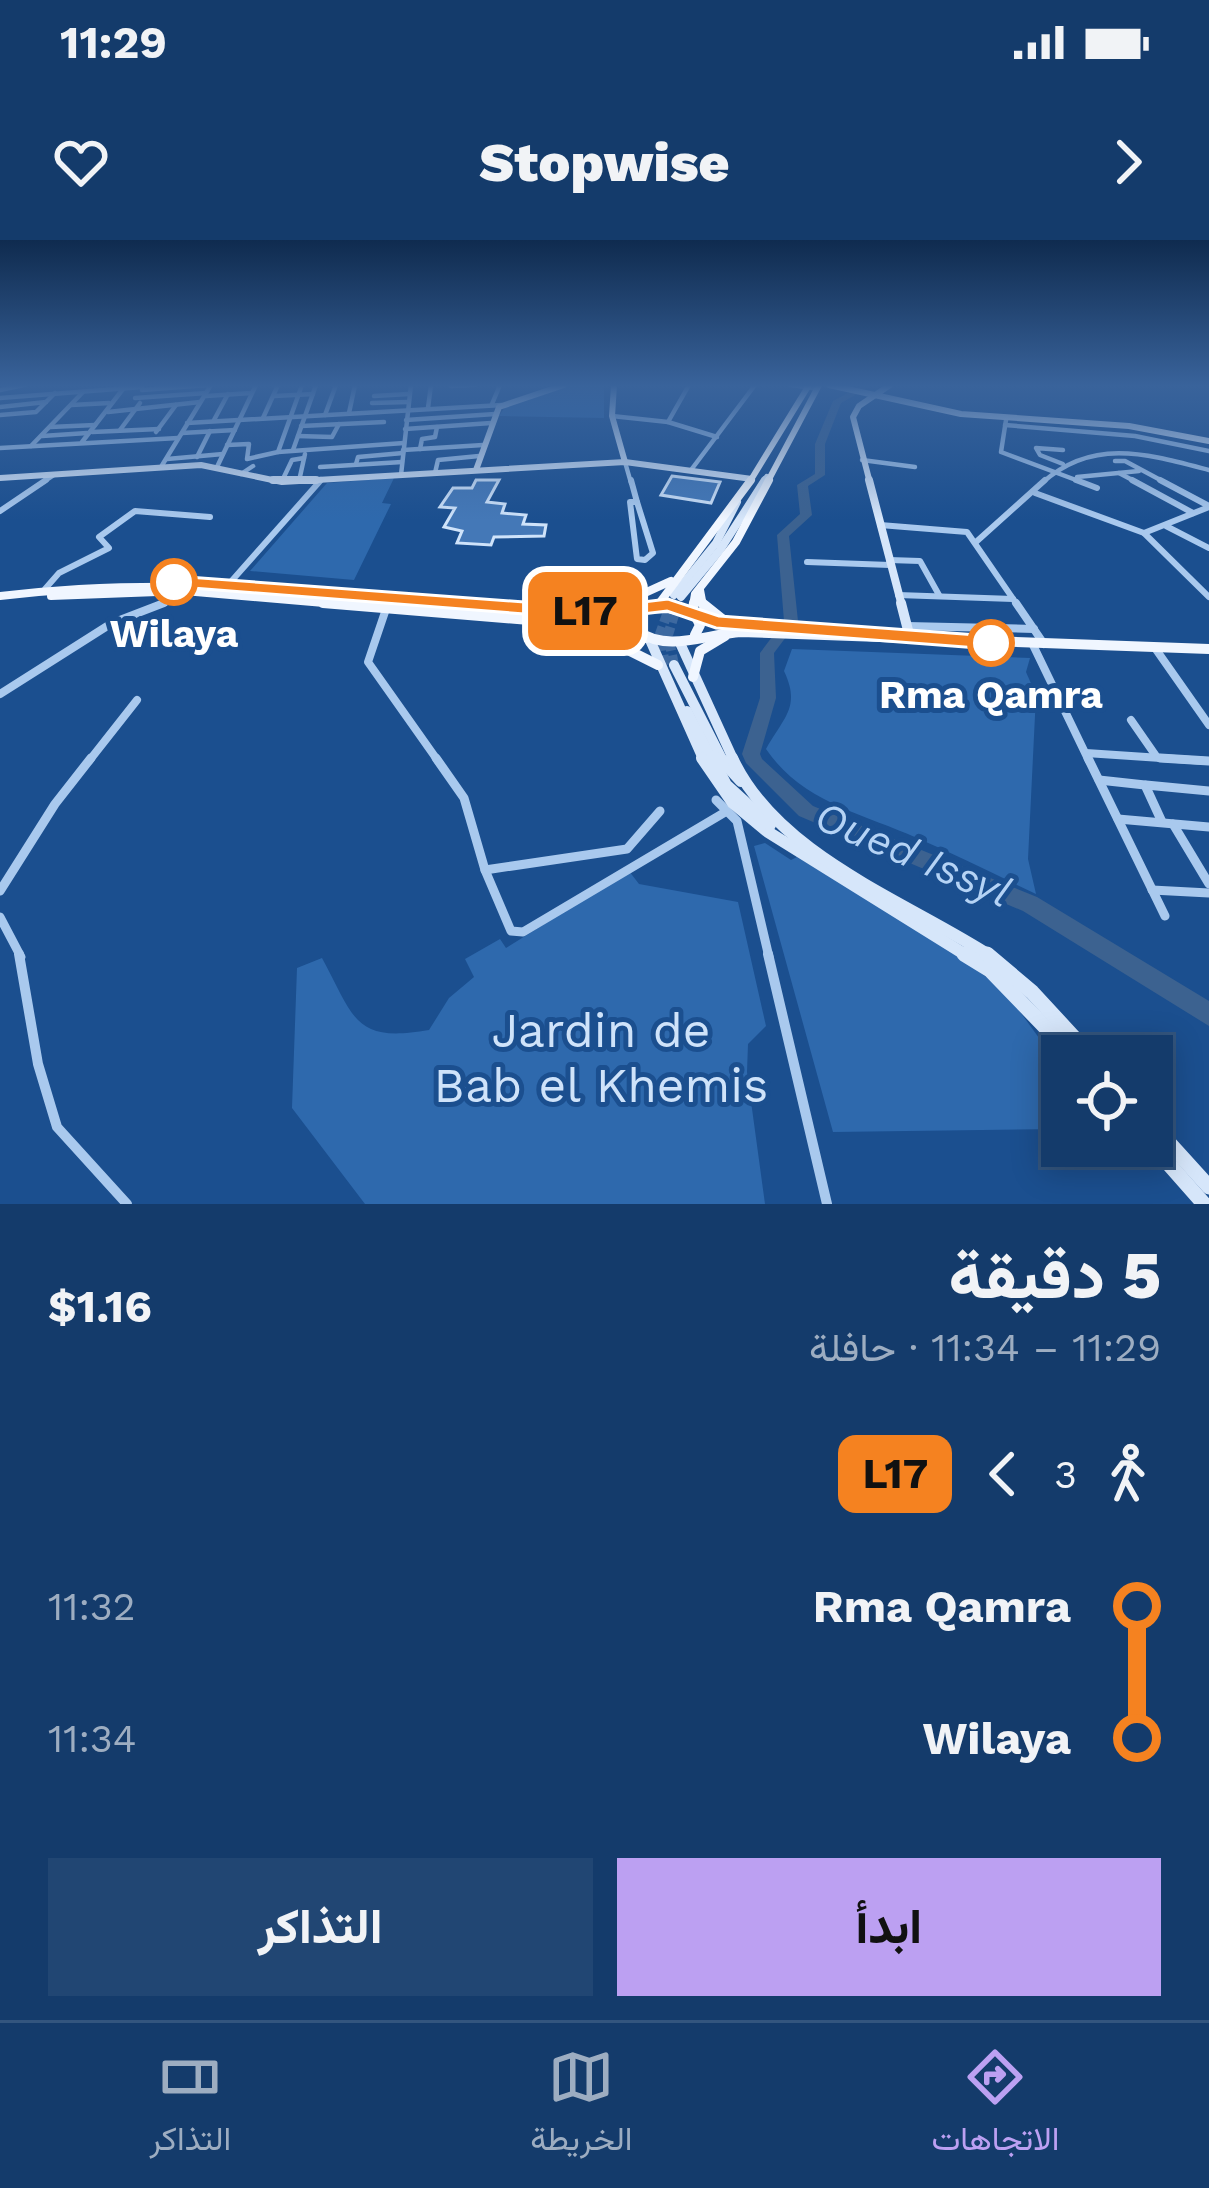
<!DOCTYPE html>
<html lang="ar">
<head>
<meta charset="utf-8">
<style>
	body { margin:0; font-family:"Work Sans",Vazirmatn,sans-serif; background:#214673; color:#f1f3f6; direction:rtl; height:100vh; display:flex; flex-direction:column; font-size:45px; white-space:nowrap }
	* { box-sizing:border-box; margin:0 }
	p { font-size:39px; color:#9dadc1 }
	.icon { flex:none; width:66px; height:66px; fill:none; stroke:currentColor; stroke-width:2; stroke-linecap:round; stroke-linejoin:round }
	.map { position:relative; height:964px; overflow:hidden; direction:ltr }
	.panel { display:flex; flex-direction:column; background:#143b6b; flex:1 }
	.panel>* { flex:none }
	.badge { padding:0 24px; border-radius:18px; font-size:42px; line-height:78px }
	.buttons { position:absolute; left:1041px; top:795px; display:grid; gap:24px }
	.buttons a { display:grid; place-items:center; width:132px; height:132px; border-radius:0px; background:#143b6b; box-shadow:0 6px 30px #0003,0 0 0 3px #33557e; font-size:60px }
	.map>.badge { position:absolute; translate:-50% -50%; box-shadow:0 0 0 6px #fff }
	.legs { display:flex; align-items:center; gap:18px; height:132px; padding:0 48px; font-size:39px }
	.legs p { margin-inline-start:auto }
	.overview { display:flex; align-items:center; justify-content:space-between; height:204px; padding:0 48px }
	h1 { font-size:66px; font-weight:800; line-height:90px }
	.button { display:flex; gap:24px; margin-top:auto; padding:24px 48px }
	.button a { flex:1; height:138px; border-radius:0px; background:#bca0f2; color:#111; font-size:48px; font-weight:800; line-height:138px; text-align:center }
	.button a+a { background:#214673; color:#f1f3f6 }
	ul { padding:0 48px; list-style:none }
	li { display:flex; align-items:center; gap:42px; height:132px; font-size:45px }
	li i { display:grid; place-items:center; width:18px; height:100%; margin:0 15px; background:currentColor }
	li i::after { content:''; width:30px; height:30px; margin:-15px; border:9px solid; border-radius:50%; background:#143b6b }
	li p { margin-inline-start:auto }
	li:first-child i { background:linear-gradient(#0000 50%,currentColor 0) }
	li:last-child i { background:linear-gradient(currentColor 50%,#0000 0) }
	.status { display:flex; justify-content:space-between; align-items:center; height:84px; padding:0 60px; background:#143b6b; direction:ltr }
	.status svg { height:33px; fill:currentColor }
	header { display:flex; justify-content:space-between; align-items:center; height:156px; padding:0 48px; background:#143b6b; font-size:54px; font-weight:800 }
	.dock { display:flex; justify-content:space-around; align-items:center; height:168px; border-top:3px solid #33557e; background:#143b6b; font-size:33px; color:#9dadc1 }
	.dock a { display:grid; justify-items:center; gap:6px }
	.dock .current { color:#bca0f2 }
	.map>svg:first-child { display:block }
</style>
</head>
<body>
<div class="status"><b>11:29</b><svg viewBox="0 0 49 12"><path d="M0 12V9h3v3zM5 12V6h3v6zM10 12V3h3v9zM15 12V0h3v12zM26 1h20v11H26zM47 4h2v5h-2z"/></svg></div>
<header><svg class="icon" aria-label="forward" viewBox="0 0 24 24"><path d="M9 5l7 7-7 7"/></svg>Stopwise<svg class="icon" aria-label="heart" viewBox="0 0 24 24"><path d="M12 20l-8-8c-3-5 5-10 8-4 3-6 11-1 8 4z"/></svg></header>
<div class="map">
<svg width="1209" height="964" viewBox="0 0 1209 964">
	<rect width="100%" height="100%" fill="#1b4f8f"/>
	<g fill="#2e69ad">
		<polygon points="568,146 604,146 604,178 499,176 507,164"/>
		<polygon points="394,238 382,263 391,264 354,340 250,331 327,243"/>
		<path d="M 792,409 L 1030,418 L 1026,432 L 1036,455 L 1028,619 L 1036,654 C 996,635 957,615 917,598 C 861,573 802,562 766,509 C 784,477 801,467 784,431 Z"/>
		<polygon points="765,603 791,620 797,617 943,705 1005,751 1047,809 1061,810 1066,816 1062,816 1062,889 833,892 754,606"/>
		<path d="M 629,631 L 639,644 L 738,662 L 766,786 L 748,804 L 747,832 L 765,964 L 365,964 L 292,868 L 297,728 L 322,718 C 355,779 354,803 429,790 L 449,758 L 474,737 L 465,719 L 500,699 L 506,708 Z"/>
	</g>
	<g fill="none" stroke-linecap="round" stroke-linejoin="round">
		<polygon fill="#3c6290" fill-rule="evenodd" points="863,145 873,145 841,163 825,204 825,235 808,246 812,275 789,296 798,381 774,413 776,458 760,514 762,519 813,566 1037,657 1209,761 1209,786 1023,671 799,576 746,523 742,514 760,458 760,413 784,381 777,295 800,274 797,245 815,234 815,204 833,161"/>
	</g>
	<g fill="#4478b7" stroke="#cfe3fa" stroke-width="3">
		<polygon points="672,236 720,242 711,263 661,255"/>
		<polygon points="476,240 499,240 487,262 505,264 502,273 526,275 523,284 546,285 544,296 494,297 491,305 457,303 462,291 444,287 455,268 440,267 453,248 472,248"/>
	</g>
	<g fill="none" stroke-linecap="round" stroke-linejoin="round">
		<polyline stroke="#3d69a0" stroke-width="8" stroke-dasharray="8 4.5" stroke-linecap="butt" points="670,366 674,355"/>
		<g stroke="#3d69a0" stroke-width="10" stroke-dasharray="10 4.5" stroke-linecap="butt">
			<polyline points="665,425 660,394 671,363"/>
			<polyline points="674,425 668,395 677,365"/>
		</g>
		<g stroke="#a9c9ee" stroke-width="4.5">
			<polyline points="791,145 813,148"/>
			<polyline points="451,146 474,145"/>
			<polyline points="0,150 24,145"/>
			<polyline points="142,150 207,145"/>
			<polyline points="206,156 251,153"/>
			<polyline points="274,156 313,154"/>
			<polyline points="374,156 408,154"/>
			<polyline points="0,158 142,147"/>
			<polyline points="135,158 206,153"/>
			<polyline points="372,163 407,162"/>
			<polyline points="492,164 500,145"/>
			<polyline points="71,165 109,163"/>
			<polyline points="0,167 46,162"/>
			<polyline points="428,168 431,145"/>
			<polyline points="108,172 200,162"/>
			<polyline points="349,173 355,145"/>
			<polyline points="0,175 36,172 55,153"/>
			<polyline points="325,175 336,145"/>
			<polyline points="612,176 668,182 717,197"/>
			<polyline points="263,178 278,145"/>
			<polyline points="214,180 228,154"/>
			<polyline points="406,180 495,174"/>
			<polyline points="1006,180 1001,212 1084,243"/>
			<polyline points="668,182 689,145"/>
			<polyline points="187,183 502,165"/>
			<polyline points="1005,185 1135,196 1209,211"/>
			<polyline points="301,186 384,182"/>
			<polyline points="50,187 95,185"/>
			<polyline points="405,189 491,183"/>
			<polyline points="120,190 140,163"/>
			<polyline points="92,192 159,189"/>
			<polyline points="156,192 176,165"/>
			<polyline points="182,193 235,190"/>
			<polyline points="42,196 87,193"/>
			<polyline points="298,196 332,197 339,184"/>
			<polyline points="82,202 123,149"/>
			<polyline points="227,205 249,204 247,219 278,212 404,203"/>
			<polyline points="31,206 83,152"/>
			<polyline points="0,208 178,198"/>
			<polyline points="420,209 422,199 435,197 437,187"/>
			<polyline points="293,210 316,145"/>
			<polyline points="403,210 483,205"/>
			<polyline points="1063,210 1036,208 1040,215 1063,224"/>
			<polyline points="278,212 302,145"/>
			<polyline points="197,217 210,191"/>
			<polyline points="167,219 223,214"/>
			<polyline points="862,220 915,227"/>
			<polyline points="1115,221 1125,221 1166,243"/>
			<polyline points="625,222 631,243"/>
			<polyline points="356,224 358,217 403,213"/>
			<polyline points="161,227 211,145"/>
			<polyline points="217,227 256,145"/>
			<polyline points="320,227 402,222"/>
			<polyline points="691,230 755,145"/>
			<polyline points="435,233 438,220 479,216"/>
			<polyline points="1119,233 1138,243"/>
			<polyline points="241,234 253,226"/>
			<polyline points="401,235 411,145"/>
			<polyline points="1077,237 1139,231"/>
			<polyline points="282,241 292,220 304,218"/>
			<polyline points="299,241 305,214"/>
			<polyline points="42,243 54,235"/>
			<path d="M 1042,243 C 1093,197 1148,214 1209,230"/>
		</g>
		<g stroke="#a9c9ee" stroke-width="6">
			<polyline points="631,240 637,262"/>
			<polyline points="1076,240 1097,248"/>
			<polyline points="1132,240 1193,273"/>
			<polyline points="1160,240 1209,266"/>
			<polyline points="1035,253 1144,293 1209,357"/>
			<polygon points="630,262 637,262 653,313 645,320 637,319"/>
			<polyline points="0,271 46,240"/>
			<polyline points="880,285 967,292 1018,366"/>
			<polyline points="1166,286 1209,308"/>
			<polyline points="1144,293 1209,267"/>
			<polyline points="976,302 1045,240"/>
			<polyline points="889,320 920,321 939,355"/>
			<polyline points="807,322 890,325"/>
			<polyline points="228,345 321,240"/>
			<polyline points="45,349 59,333 109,308 99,297 135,271 210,277"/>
			<polyline points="898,355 1013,359"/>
			<polyline points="156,366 188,353"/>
		</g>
		<g stroke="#a9c9ee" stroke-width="8">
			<polyline points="1016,363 1044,404"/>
			<polyline points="386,369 368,422 438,521"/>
			<polyline points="907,386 1034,389"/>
			<polyline points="1033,405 1089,521"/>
			<polyline points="1155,408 1209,485"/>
			<polyline points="0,454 112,383 164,363"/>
			<polyline points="1131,480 1156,516"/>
			<polyline points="1086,513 1206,521"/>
			<polyline points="89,521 137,460"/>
		</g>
		<g stroke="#a9c9ee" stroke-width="9">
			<polyline points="436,518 464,558 485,630 511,691 523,692 727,571"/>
			<polyline points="1088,518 1165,676"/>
			<polyline points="1160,518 1209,521"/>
			<polyline points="1099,540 1145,545 1162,582"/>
			<polyline points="1146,545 1209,551"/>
			<polyline points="716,560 737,581 769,717"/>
			<polyline points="1118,579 1209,587"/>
			<polyline points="1173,584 1209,644"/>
			<polyline points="485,630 627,609 660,571"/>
			<polyline points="1152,650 1209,653"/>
			<polyline points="0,651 55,564 91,518"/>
			<polyline points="0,677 21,717"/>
		</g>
		<g stroke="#a9c9ee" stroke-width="10">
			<polyline points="19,714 38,824 57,887 127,964"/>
			<polyline points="768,714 827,964"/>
		</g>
		<g stroke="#d6e6fa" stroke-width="6">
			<polyline points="614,145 612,176 625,222"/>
			<polyline points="829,145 961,174 1129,186 1209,201"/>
			<polyline points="476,230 499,167 564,145"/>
			<polyline points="0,238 201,225 282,242 625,222 752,239"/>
			<polyline points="763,243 767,237"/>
			<polyline points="870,243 853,177 859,166 890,145"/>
		</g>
		<g stroke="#d6e6fa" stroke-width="8">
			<polyline points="273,240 316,240"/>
			<polyline points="869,240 902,366"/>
			<polyline points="674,355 716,303 737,262"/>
			<polyline points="681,357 720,310 765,240"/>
		</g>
		<g stroke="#d6e6fa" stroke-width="10">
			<polyline points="901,363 910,398"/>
			<polyline points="650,400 704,521"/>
			<polyline points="680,403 734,521"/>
			<polyline points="674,425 723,521"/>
			<polyline points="687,471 713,521"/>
		</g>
		<g stroke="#d6e6fa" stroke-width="12">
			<polyline points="702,518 733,563 768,592 969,717"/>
			<polyline points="712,518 726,545 770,585"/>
			<polyline points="720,518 741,541"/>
			<path d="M 732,518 C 777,616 906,661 992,717"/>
		</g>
		<g stroke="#d6e6fa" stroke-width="15">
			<polyline points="964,714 990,730 1073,816"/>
			<polyline points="987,714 1032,752 1091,816"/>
			<polyline points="1152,884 1209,947"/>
			<polyline points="1152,905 1204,964"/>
		</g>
		<g stroke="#f0f6ff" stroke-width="6">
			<polyline points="749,243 809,145"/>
			<polyline points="767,243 819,145"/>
		</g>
		<g stroke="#f0f6ff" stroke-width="8">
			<polyline points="700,350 703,366"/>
			<path d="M 0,356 C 161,336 319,352 480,366"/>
			<polyline points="51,356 184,351 359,366"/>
			<polyline points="658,365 751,240"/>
			<polyline points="616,366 671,341"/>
			<polyline points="693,366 695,354 736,302 769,240"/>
		</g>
		<g stroke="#f0f6ff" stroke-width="10">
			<polyline points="323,363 590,385 646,398"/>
			<polyline points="444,363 551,370 668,368 695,375 700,385 695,395"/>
			<polyline points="702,363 722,379"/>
			<polyline points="611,367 627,363"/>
			<path d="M 645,369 L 636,379 L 638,391 C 667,413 707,394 741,392 L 1209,409"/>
			<polyline points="692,373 694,363"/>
			<polyline points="696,377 764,385"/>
			<polyline points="588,390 658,425"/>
			<polyline points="693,437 700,411 725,396"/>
		</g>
	</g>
	<linearGradient id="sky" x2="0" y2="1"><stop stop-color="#0f2b4f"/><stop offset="0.52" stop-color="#39639b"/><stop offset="1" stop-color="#39639b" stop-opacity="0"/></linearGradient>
	<rect width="1209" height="280" fill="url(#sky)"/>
	<polygon fill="#f58220" stroke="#fff" stroke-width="3" points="174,336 551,364 618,365 668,359 719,376 991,396 1002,403 991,409 716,388 667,371 618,377 551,376 167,346 167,338"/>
	<g fill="#fff" stroke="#f58220" stroke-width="6">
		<circle cx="174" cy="342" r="21"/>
		<circle cx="991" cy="403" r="21"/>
	</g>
	<g text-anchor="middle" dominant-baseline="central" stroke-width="10" stroke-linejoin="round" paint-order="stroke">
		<g font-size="39" font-weight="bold" fill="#fff" stroke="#1b4f8f">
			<text x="174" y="393">Wilaya</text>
			<text x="991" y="454">Rma Qamra</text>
		</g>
		<g font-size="42" font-style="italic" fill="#b5d3f5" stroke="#1b4f8f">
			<text transform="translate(913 614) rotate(23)">Oued Issyl</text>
		</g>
		<g font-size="48" fill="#cfe3fa" stroke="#1b4f8f">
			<text x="601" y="790">Jardin de<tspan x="601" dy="55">Bab el Khemis</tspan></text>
		</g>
	</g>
</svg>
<div class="buttons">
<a><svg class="icon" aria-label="locate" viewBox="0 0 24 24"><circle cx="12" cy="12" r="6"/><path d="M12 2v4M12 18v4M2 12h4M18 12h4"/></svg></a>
</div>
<b class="badge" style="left:585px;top:371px;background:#f58220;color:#111">L17</b>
</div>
<section class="panel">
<div class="overview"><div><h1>5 دقيقة</h1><p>11:29 – 11:34 · حافلة</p></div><b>$1.16</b></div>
<div class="legs"><svg class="icon" aria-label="walk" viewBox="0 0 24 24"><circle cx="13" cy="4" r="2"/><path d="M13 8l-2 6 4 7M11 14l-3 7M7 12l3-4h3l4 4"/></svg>3<svg class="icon" aria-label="back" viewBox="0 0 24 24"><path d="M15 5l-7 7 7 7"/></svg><b class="badge" style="background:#f58220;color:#111">L17</b></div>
<ul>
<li><i style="color:#f58220"></i><b>Rma Qamra</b><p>11:32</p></li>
<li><i style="color:#f58220"></i><b>Wilaya</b><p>11:34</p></li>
</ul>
<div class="button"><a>ابدأ</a><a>التذاكر</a></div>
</section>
<nav class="dock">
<a class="current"><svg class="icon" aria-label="directions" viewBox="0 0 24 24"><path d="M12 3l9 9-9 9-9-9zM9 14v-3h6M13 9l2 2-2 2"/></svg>الاتجاهات</a>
<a><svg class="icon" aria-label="map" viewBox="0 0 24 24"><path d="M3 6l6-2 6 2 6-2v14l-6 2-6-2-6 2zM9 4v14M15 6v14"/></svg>الخريطة</a>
<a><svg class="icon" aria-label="tickets" viewBox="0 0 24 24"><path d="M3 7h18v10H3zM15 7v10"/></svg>التذاكر</a>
</nav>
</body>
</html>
